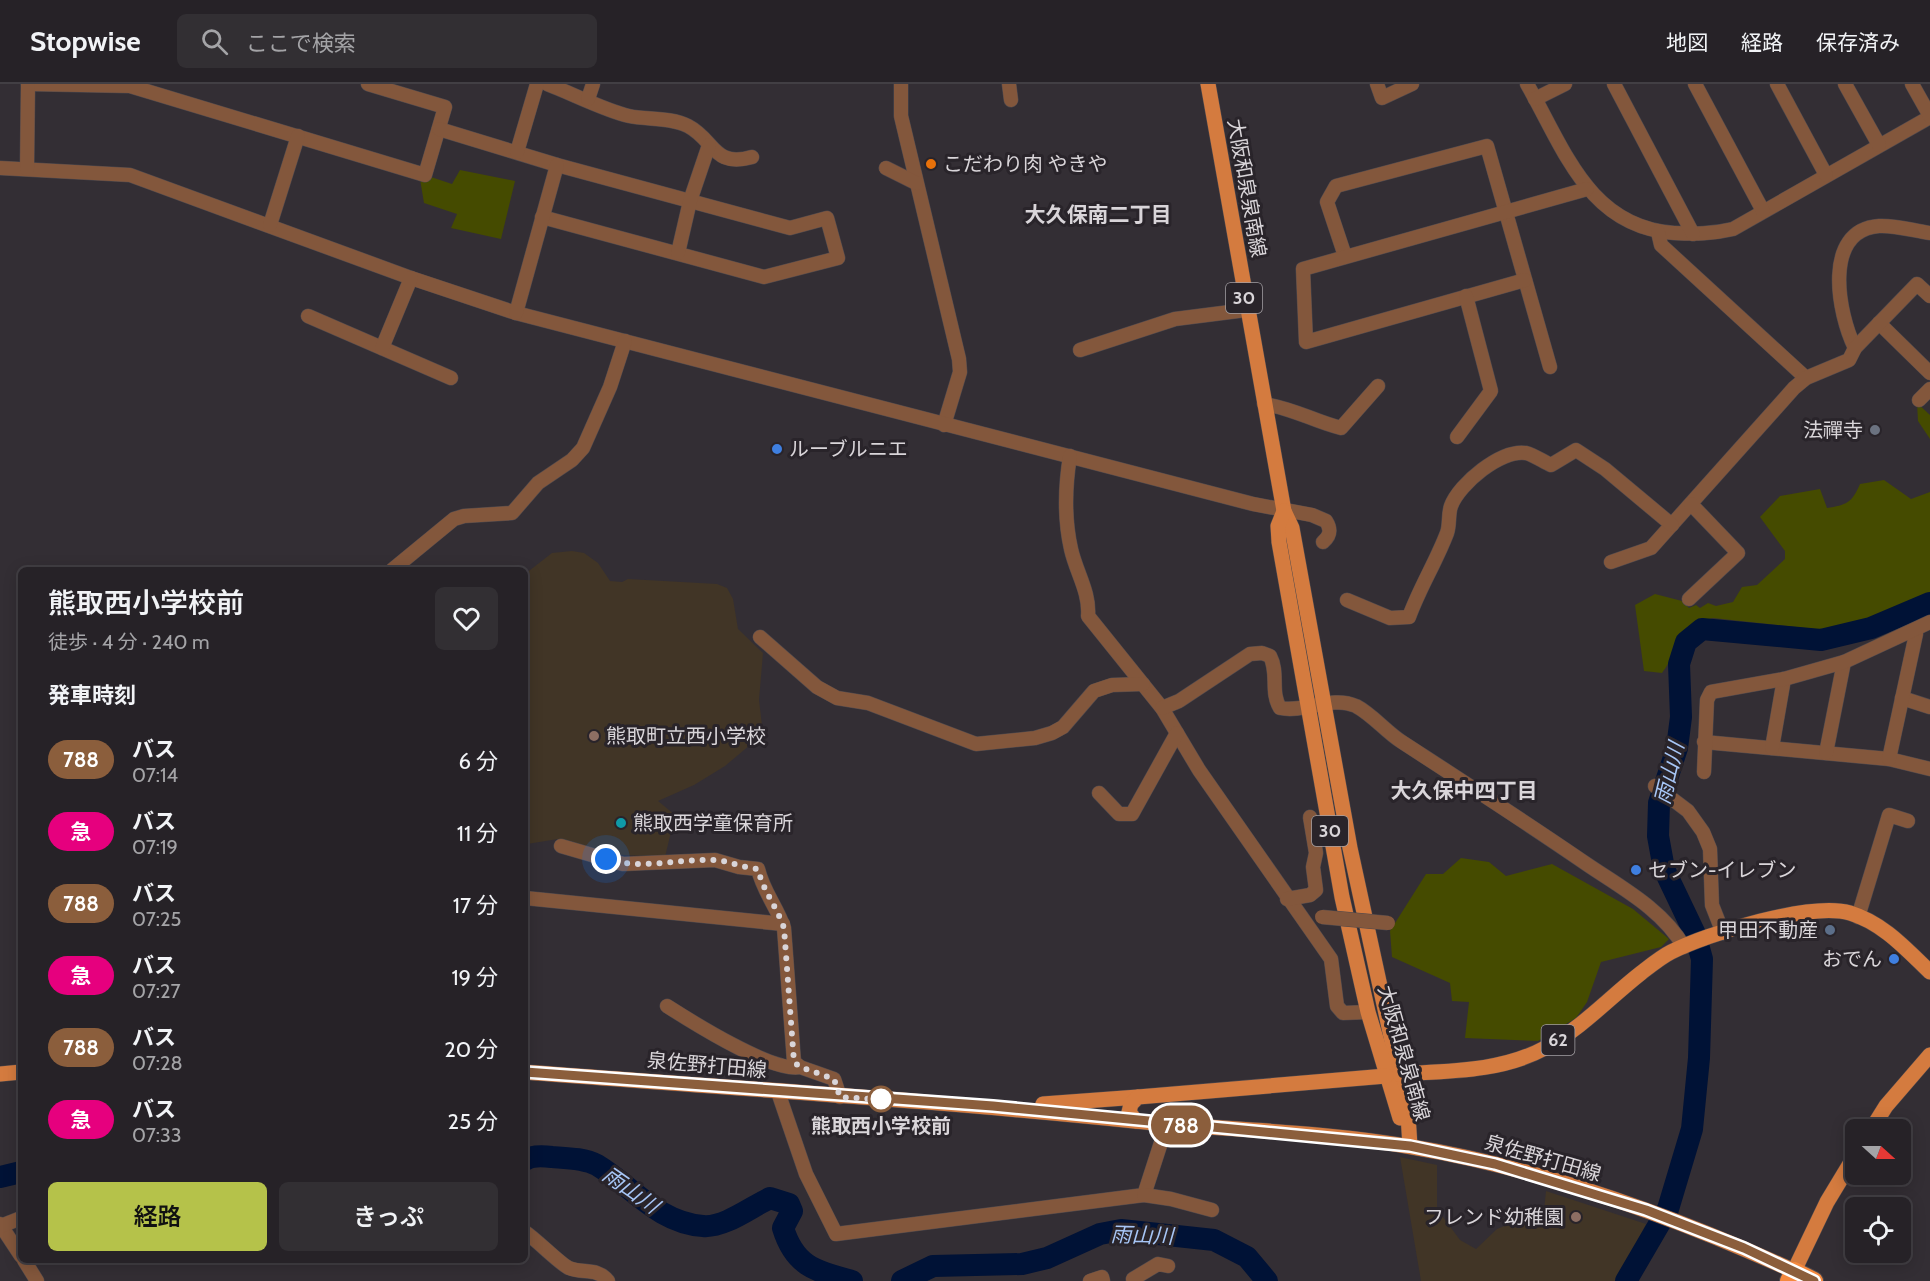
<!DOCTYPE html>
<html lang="ja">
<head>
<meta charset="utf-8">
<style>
	body { margin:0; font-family:Cabin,"Noto Sans JP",sans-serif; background:#322f33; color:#f1f3f6; height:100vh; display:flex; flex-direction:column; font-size:22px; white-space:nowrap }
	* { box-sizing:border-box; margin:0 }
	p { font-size:20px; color:#a4a4a7 }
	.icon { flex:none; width:33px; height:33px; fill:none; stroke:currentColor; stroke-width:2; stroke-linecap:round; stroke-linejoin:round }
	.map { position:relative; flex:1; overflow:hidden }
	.drawer { position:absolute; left:18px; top:483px; width:510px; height:696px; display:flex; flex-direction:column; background:#262227; border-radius:9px; box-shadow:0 3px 15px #0003,0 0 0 2px #423f44 }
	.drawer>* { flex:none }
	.badge { padding:0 12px; border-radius:20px; font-size:21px; line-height:39px }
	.needle { width:39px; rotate:111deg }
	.tools { position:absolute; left:1845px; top:1035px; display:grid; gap:12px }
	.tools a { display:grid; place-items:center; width:66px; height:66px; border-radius:9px; background:#262227; box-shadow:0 3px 15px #0003,0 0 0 2px #423f44; font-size:30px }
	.you { position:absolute; width:30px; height:30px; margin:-15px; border:4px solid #fff; border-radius:50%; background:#1a73e8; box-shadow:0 0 0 9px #1a73e833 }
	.map>.badge { position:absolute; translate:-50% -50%; box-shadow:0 0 0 3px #fff }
	h2 { padding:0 30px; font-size:22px; line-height:54px }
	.round { display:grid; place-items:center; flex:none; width:63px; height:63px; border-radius:9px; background:#322f33 }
	.overview { display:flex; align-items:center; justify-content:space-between; height:102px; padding:0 30px }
	h1 { font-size:28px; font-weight:600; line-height:45px }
	.primary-button { display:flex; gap:12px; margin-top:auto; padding:12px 30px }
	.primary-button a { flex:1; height:69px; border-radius:9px; background:#b5c24a; color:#111; font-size:24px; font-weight:600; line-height:69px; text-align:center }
	.primary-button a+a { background:#322f33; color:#f1f3f6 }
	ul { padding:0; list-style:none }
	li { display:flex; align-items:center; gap:18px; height:72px; padding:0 30px }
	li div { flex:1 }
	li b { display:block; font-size:22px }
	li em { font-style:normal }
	li .badge { min-width:66px; font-weight:700; text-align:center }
	header { display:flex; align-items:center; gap:36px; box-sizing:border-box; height:84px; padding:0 30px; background:#262227; border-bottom:2px solid #423f44 }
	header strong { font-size:28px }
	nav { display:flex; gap:33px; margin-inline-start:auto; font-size:21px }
	.search { width:420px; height:54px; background:#322f33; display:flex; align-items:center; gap:15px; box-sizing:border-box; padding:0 21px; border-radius:9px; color:#a4a4a7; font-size:22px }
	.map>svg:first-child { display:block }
</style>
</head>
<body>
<header>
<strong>Stopwise</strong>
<div class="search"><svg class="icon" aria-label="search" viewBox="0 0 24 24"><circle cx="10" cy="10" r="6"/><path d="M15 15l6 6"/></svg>ここで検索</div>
<nav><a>地図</a><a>経路</a><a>保存済み</a></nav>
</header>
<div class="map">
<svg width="1930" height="1197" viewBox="0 0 1930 1197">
	<rect width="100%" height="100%" fill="#332e34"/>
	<g fill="#413526">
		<polygon points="572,467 584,469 598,479 610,497 622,498 628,495 717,500 727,504 733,515 738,545 763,569 759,616 763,650 725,682 694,701 658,717 675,731 665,773 605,770 558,755 527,760 525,753 525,490 552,469"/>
		<polygon points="1400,1073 1437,1081 1437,1125 1460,1156 1476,1165 1497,1145 1544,1126 1546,1107 1646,1140 1618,1197 1421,1197"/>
	</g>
	<g fill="#454b00">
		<polygon points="460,86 515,97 501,155 451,144 457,130 424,119 419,89 452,100"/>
		<polygon points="1917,319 1930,331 1930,355 1918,337"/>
		<path d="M 1884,396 L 1911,415 L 1930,408 L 1930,511 L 1863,537 L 1823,546 L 1713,534 C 1669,543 1683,563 1662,589 L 1644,587 L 1635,521 L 1655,510 L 1682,517 L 1689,524 L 1696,521 L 1700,524 L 1708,519 L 1716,522 L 1733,518 L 1742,503 L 1757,501 L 1785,475 L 1785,467 L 1760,433 L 1780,412 L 1820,405 L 1827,424 C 1846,421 1852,419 1860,400 Z"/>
		<polygon points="1461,774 1489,778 1506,792 1552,780 1633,825 1669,855 1661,863 1601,878 1587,918 1576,934 1538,957 1465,954 1469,918 1452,917 1450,899 1392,873 1390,847 1426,790 1443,790"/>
	</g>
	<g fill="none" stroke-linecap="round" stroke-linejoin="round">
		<g stroke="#001236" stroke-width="22">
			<path d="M 525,1076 C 532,1071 544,1072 552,1073 C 566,1074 584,1074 597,1081 C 632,1102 658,1139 703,1142 C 724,1144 751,1123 770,1114 L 789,1120 L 792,1127 L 783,1144 C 795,1183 816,1187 852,1197"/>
			<polyline points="0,1093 21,1088"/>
			<polyline points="902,1197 933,1182 1022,1180 1047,1174 1100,1150 1121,1146 1214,1156 1247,1173 1267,1197"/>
			<polyline points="1626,1197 1668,1125 1692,1045 1699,974 1702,875 1695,850 1664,785 1658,752 1659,719 1677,664 1681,633 1679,580 1686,558 1702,545 1821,556 1871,544 1930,519"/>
		</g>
		<defs>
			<g id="minor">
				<polyline points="28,0 130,2 425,91 445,23 368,0"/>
				<path d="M 547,0 C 571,9 606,27 629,32 C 647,36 670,33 688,42 C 715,56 713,84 752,73"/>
				<polyline points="901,0 901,32 959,275 960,288 944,341"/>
				<polyline points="1009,0 1011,16"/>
				<polyline points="1377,0 1382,14 1412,0"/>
				<path d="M 1527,0 C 1564,64 1588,143 1674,149 C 1695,150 1712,150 1733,145 L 1930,33"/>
				<polyline points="1614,0 1693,150"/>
				<polyline points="1695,0 1763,127"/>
				<polyline points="1777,0 1826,91"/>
				<polyline points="1845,0 1879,61"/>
				<polyline points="1912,0 1930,32"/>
				<polyline points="588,15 593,0"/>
				<polyline points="1535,15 1565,0"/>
				<polyline points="439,45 557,81 790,144 827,134 838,174 764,193 542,133"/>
				<polyline points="517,68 537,0"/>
				<path d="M 0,84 L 130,91 L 411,194 L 516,229 L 1253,420 L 1312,431 L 1326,437 C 1331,445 1331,451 1323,458"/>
				<polyline points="886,84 916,99"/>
				<polyline points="27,85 28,0"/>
				<polyline points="270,141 298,52"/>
				<polyline points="1658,148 1661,161 1806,294"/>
				<polyline points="678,169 690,117 709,61"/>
				<polyline points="1345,172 1327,118 1336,102 1487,62 1550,283"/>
				<polyline points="1525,196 1306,258 1303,185 1587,105"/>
				<polyline points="516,229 557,81"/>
				<polyline points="308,232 451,294"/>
				<polyline points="1879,239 1930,289"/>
				<polyline points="382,264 411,194"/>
				<path d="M 1855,264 C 1838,230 1822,146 1879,142 C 1896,141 1914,147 1930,149"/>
				<polyline points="1080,266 1175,235 1246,226"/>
				<polyline points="1919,316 1930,305"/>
				<path d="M 1264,320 C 1293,324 1313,337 1341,344 L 1378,302"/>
				<polyline points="1457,353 1491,307 1466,212"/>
				<path d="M 1070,372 C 1065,403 1064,434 1071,465 C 1076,488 1090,508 1088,532 L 1162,624 L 1199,686 L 1331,875 L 1337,922 L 1343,929 L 1368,928"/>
				<polyline points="1611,478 1651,464 1794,304 1806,294 1849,276 1855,264 1917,200 1930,212"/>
				<polyline points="392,486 454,435 464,432 512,429 538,399 572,376 583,364 610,303 625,257"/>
				<polyline points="1689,515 1738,469 1691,420"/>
				<path d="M 1347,516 L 1390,534 L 1409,533 C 1420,503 1436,478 1447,449 C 1450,441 1448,430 1451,422 C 1459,400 1501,365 1526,369 C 1534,371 1544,378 1551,381 L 1576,366 L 1605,385 L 1672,441"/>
				<polyline points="760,553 817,603 837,614 868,619 976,660 1035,654 1052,649 1063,643 1094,607 1112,601 1143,600"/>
				<polyline points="1902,614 1930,623"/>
				<path d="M 1162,624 L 1179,617 L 1250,570 L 1262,569 L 1270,572 C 1279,589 1270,608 1280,624 C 1305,629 1332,611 1356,622 C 1373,631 1386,648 1402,658 C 1465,699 1527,739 1588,781 C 1622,804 1663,826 1684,863"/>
				<polyline points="1704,658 1889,675 1930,685"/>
				<polyline points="1772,664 1784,595"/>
				<polyline points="1826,669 1844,578"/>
				<polyline points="1889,675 1916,550 1915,546"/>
				<polyline points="1704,688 1707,616 1711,608 1784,595 1844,578 1930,538"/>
				<polyline points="1655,702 1688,727 1703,748 1710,765 1712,821 1723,849"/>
				<polyline points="1099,709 1119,730 1132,730 1177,649"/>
				<path d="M 561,762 L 623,780 L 715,776 L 739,783 L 758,785 C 763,807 777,823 784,844 L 794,978 L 800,983 L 834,995 L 840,1013"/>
				<polyline points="525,814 783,840"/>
				<polyline points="1287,815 1310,811 1316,806 1313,783 1316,769 1310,733"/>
				<polyline points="1858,833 1889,731 1908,737"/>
				<path d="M 667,922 C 692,938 773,989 800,983"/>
				<polyline points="778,1008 806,1090 836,1150 1144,1111 1167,1040"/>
				<polyline points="1144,1111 1171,1115 1212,1126"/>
				<polyline points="0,1140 21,1172"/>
				<polyline points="1,1142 21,1134"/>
				<path d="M 525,1148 C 537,1156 560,1180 569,1184 C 583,1190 597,1183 608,1197"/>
				<polyline points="24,1176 37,1197"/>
				<polyline points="1090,1197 1102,1193 1103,1197"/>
				<polyline points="1134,1197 1133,1195 1158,1180 1168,1182"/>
			</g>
			<g id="major">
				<polyline points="1208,0 1284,427 1292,444 1350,764 1408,1031 1410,1062"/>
				<polyline points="1284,427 1278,442 1279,458 1342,813 1368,928 1400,1034"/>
				<path d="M 525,988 C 728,1004 931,1016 1134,1037 C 1226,1046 1321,1047 1412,1063 C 1544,1085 1673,1132 1794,1187 L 1827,1118 L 1856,1070"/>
				<polyline points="0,990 21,988"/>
				<path d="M 1399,990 C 1448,987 1501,988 1545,964 C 1582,944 1609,914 1641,889 C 1650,882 1661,873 1671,868 C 1708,849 1811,818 1850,829 C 1883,839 1906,865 1930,888"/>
				<polyline points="1043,1020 1138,1013"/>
				<polyline points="1136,1037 1129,1028 1131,1020 1138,1013 1386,992"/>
				<polyline points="1871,1046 1886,1022 1930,971"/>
			</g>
			<polyline id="highway" points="1789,1197 1794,1187 1814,1197"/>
		</defs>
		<use href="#minor" stroke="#4e494e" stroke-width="15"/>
		<use href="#major" stroke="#4e494e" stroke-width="16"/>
		<use href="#highway" stroke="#4e494e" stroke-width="20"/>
		<use href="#minor" stroke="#83573c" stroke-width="14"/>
		<use href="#major" stroke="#d47b3f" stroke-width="15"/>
		<use href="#highway" stroke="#f4893e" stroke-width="18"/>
		<defs>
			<polyline id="minor-bridge" points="1322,833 1388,839"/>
		</defs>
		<use href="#minor-bridge" stroke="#4e494e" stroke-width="15" stroke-linecap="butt"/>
		<use href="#minor-bridge" stroke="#83573c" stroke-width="14"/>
	</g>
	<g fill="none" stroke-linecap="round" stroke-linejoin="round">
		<defs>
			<polyline id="line" points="525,988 993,1022 1410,1062 1495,1080 1646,1126 1744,1164 1814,1197"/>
		</defs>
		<use href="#line" stroke="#fff" stroke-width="14"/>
		<use href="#line" stroke="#8b5e3c" stroke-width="9"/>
		<path stroke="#d9d5d9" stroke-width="6" stroke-dasharray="0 10.8" d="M 606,775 C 640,786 677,775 713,776 C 727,776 743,784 758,785 C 763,807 777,823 784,844 L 794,978 L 800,983 L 834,995 L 840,1013 L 886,1016 L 881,1015"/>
	</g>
	<circle fill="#e8710a" stroke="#29242a" stroke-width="2" cx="931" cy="80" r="6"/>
	<circle fill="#6b7280" stroke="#29242a" stroke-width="2" cx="1875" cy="346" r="6"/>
	<g fill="#3f7fe0" stroke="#29242a" stroke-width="2">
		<circle cx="777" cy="365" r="6"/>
		<circle cx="1636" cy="786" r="6"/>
		<circle cx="1894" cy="875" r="6"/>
	</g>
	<g fill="#8d6e63" stroke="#29242a" stroke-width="2">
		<circle cx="594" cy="652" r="6"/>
		<circle cx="1576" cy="1133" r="6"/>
	</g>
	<circle fill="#0f9aa8" stroke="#29242a" stroke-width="2" cx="621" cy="739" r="6"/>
	<circle fill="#5c6f8a" stroke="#29242a" stroke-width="2" cx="1830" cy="846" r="6"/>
	<circle fill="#fff" stroke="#8b5e3c" stroke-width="3" cx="881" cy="1015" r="12"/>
	<g text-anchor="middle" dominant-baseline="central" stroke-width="6" stroke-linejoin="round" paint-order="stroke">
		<g fill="#29242a" stroke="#a4a0a4" stroke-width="1.5">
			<rect x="1226" y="199" width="36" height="30" rx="4.5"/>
			<rect x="1312" y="732" width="36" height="30" rx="4.5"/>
			<rect x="1541.5" y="941" width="33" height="30" rx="4.5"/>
		</g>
		<g font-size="18" font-weight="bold" fill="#d9d5d9">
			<text x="1244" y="214">30</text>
			<text x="1330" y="747">30</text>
			<text x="1558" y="956">62</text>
		</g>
		<g font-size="20" fill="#d9d5d9" stroke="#29242a" text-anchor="start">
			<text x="943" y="80">こだわり肉 やきや</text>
			<text x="1863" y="346" text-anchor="end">法禪寺</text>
			<text x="789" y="365">ルーブルニエ</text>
			<text x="606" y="652">熊取町立西小学校</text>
			<text x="633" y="739">熊取西学童保育所</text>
			<text x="1648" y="786">セブン-イレブン</text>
			<text x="1818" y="846" text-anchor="end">甲田不動産</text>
			<text x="1882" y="875" text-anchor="end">おでん</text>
			<text x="1564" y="1133" text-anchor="end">フレンド幼稚園</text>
		</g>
		<g font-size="20" fill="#d9d5d9" stroke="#29242a">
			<text transform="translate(1247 104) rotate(80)">大阪和泉泉南線</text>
			<text transform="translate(1404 969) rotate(74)">大阪和泉泉南線</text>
			<text transform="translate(707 981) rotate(5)">泉佐野打田線</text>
			<text transform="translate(1543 1074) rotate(16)">泉佐野打田線</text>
		</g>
		<g font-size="20" font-weight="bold" fill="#d9d5d9" stroke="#29242a">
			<text x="881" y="1042">熊取西小学校前</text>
		</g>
		<g font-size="21" font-weight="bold" fill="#d9d5d9" stroke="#29242a">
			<text x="1098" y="130">大久保南二丁目</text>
			<text x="1464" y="706">大久保中四丁目</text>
		</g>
		<g font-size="21" font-style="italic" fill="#a7c6f6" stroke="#29242a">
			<text transform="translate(1669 689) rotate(-76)">雨山川</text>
			<text transform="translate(631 1106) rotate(35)">雨山川</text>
			<text transform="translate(1142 1151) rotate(2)">雨山川</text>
		</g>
	</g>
</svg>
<div class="tools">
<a><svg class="needle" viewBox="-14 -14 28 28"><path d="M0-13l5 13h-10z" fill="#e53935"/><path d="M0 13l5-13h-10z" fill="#a4a4a7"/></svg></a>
<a><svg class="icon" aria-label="locate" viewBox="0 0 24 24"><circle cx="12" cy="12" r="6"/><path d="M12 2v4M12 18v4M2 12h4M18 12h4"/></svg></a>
</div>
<div class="you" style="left:606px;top:775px"></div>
<b class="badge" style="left:1181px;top:1041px;background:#8b5e3c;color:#fff">788</b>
<section class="drawer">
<div class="overview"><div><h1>熊取西小学校前</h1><p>徒歩 · 4 分 · 240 m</p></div><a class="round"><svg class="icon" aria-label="heart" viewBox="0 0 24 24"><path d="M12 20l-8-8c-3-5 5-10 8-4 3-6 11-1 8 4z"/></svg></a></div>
<h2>発車時刻</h2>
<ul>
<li><span class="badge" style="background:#8b5e3c;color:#fff">788</span><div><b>バス</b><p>07:14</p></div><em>6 分</em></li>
<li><span class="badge" style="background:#e6007e;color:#fff">急</span><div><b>バス</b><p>07:19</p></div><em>11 分</em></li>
<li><span class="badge" style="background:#8b5e3c;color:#fff">788</span><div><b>バス</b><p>07:25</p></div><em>17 分</em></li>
<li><span class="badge" style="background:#e6007e;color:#fff">急</span><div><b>バス</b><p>07:27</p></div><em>19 分</em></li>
<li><span class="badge" style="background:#8b5e3c;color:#fff">788</span><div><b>バス</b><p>07:28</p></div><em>20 分</em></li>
<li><span class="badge" style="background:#e6007e;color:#fff">急</span><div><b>バス</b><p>07:33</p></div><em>25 分</em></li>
</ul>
<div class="primary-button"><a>経路</a><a>きっぷ</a></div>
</section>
</div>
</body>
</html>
